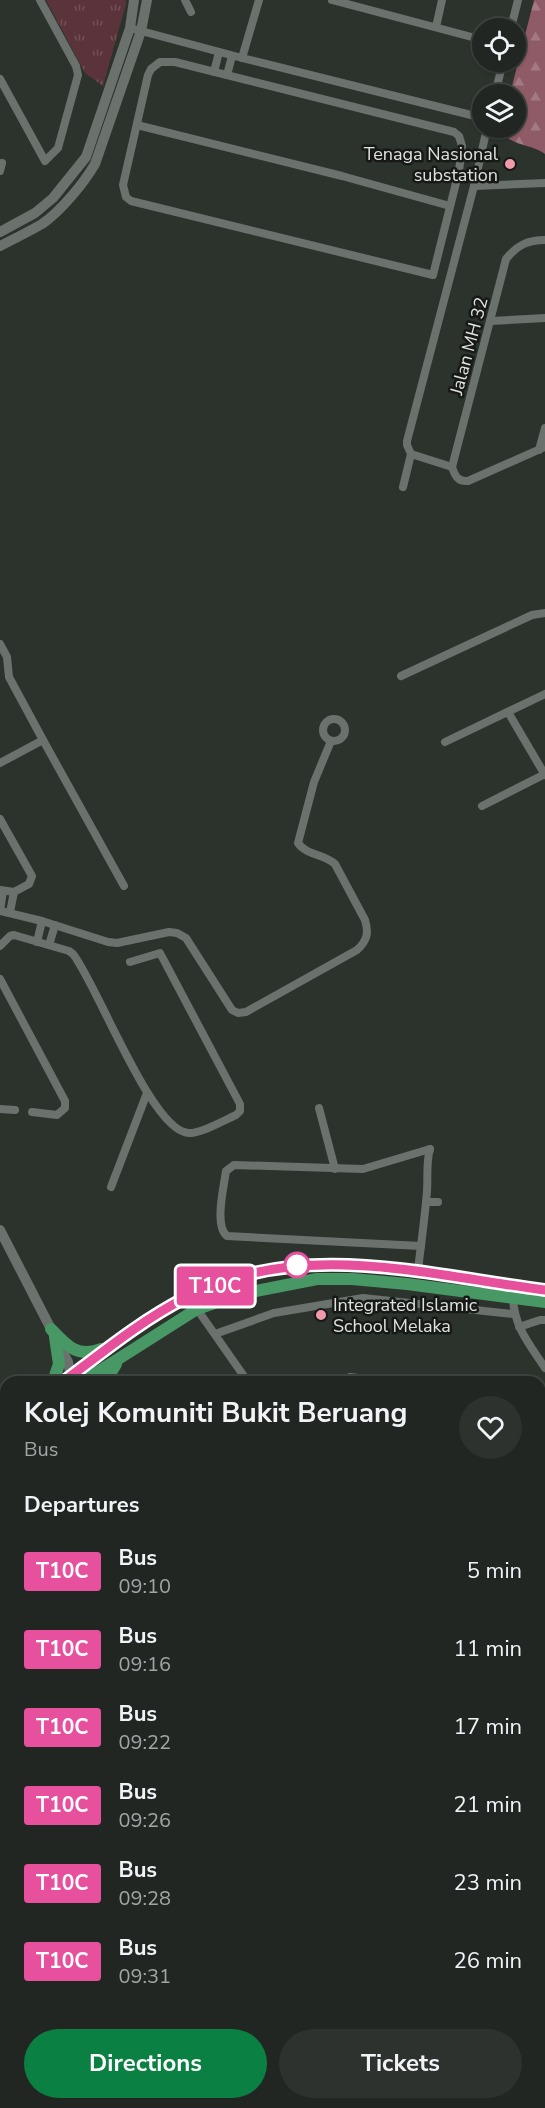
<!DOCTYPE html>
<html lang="en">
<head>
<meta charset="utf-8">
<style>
	body { margin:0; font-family:"Nunito Sans",sans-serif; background:#2d322f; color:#f1f3f6; height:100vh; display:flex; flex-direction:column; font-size:22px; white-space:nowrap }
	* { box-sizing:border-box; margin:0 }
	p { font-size:20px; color:#a2a5a5 }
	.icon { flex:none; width:33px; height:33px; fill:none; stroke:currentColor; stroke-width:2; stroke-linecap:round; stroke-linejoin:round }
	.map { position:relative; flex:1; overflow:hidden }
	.details { position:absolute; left:0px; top:1376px; width:546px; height:734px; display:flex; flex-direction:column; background:#212622; border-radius:18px 18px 0 0; box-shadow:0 2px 4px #0004,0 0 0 2px #3e4340 }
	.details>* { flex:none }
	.badge { padding:0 12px; border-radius:4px; font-size:21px; line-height:39px }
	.tools { position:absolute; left:472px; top:18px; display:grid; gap:12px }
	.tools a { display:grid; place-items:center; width:54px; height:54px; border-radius:50%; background:#212622; box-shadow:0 2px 4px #0004,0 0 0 2px #3e4340; font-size:30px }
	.map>.badge { position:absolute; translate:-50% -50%; box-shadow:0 0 0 3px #fff }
	h2 { padding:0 24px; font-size:22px; line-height:54px }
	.round { display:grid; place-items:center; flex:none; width:63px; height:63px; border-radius:32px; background:#2d322f }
	.headline { display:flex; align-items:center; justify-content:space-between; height:102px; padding:0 24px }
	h1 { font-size:28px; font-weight:700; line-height:45px }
	.button { display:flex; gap:12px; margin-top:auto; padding:12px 24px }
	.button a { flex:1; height:69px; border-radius:36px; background:#0b8043; color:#fff; font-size:24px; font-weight:700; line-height:69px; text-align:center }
	.button a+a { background:#2d322f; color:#f1f3f6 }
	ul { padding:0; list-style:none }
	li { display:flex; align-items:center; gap:18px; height:78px; padding:0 24px }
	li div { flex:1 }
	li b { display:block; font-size:22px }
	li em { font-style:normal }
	li .badge { min-width:66px; font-weight:700; text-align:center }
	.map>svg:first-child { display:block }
</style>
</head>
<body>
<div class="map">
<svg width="545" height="2108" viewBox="0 0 545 2108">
	<defs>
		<pattern id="forest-firs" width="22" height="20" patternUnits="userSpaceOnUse" patternTransform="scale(1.5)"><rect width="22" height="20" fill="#8e5b66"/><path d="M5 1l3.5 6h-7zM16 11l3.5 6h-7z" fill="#a37a83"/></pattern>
		<pattern id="park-tufts" width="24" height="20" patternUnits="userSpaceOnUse" patternTransform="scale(1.5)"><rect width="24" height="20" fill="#5b333b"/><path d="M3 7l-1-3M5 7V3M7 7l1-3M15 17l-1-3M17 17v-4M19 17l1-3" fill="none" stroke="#725057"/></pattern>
	</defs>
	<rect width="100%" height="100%" fill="#2c332d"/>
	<path fill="url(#forest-firs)" d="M 534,0 L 545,0 L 545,154 C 534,146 521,146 509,139 L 505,128 L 516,128 L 516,94 L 510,94 Z"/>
	<polygon fill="url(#park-tufts)" points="46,0 126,0 126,4 103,86 85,73"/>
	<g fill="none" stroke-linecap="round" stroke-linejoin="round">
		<g stroke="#350b17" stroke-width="15">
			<polyline points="0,1951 6,1952"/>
			<polyline points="436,2103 445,2108"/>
		</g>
		<g stroke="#6b726d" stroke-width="8">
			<polyline points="185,0 191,12"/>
			<polyline points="332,0 483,40"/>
			<polyline points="436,27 442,0"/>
			<polyline points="130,28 242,58 483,118"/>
			<polyline points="511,28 518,0"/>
			<polyline points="242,58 259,0"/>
			<polygon points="160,62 175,62 454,132 459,136 462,146 459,171 433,275 131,201 126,197 123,185 148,75 151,69"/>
			<polyline points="214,72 219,52"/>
			<polyline points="227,75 232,56"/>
			<polyline points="0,79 45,161 58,148 78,75 76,66 40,0"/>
			<polyline points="495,94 503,62"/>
			<polyline points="137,125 342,176 450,206"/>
			<polyline points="0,171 2,163"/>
			<polyline points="474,186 545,183"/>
			<path d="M 545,240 C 528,240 517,245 506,259 L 452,467 C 455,476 458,482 468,481 L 545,447"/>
			<polyline points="491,321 545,318"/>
			<polyline points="539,450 545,428"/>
			<polyline points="411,454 452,467"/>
			<polyline points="403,487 411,454 407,445 407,441 474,186 487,128"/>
			<polyline points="0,644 7,657 9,677 43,740"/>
			<polyline points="401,676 532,615 545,613"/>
			<polyline points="508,712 545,775"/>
			<circle cx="334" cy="730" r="11"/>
			<polyline points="445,742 545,694"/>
			<polyline points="0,763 43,740 124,886"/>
			<polyline points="482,806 545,774"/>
			<polyline points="0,819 32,876 29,884 14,892 0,890"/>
			<path d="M 0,911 L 42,921 L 108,942 L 117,943 L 169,932 L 177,933 L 186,938 L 232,1010 L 238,1013 L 246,1012 L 357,950 C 367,941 369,933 365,920 L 335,864 C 324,854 306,855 298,843 L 314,782 L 331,741"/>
			<polyline points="0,911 3,891"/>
			<polyline points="10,912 14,892"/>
			<polyline points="37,942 42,921"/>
			<polyline points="49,945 55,925"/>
			<path d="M 0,946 L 10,936 L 14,935 L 69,951 L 73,954 C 97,984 152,1133 189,1133 C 200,1134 225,1120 236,1115 L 240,1111 L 240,1104 L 160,953 L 130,962"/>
			<polyline points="0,979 65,1101 65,1108 57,1115 32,1112"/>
			<polyline points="319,1108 335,1169"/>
			<polyline points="0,1109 15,1110"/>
			<polyline points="111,1187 147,1093"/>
			<polyline points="426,1202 438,1202"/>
			<path d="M 421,1246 L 227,1236 C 214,1226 224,1186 226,1171 L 234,1165 L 363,1169 L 430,1149"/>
			<path d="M 418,1270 C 421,1244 425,1217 427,1191 C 428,1178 426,1161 430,1149"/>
			<path d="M 513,1298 C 514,1327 530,1345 545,1368"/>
			<polyline points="197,1309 248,1382"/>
			<polyline points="519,1327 540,1320 545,1320"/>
			<polyline points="215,1334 274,1313 363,1298 513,1314"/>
			<polyline points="337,1382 350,1377 389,1382"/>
			<polyline points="540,1396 545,1396"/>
			<polyline points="540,1513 545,1514"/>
			<polyline points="540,1679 545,1641"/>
			<polyline points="540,1752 545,1753"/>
			<polyline points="0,1883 6,1883"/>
			<polyline points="540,1970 542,1963"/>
			<polyline points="540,2066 545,2069"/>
		</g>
		<g stroke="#6b726d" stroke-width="10">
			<polyline points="0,232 35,213 53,198 86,157 130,28 134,0"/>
			<path d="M 0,246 C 14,239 28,232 42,224 C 61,211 84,183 95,164 L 141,31 L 147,0"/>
			<polyline points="0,1230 68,1362 72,1382"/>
			<polyline points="527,2103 530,2108"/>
		</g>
		<g stroke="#489865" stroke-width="12">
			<path d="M 51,1329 C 67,1346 77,1358 101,1349"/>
			<polyline points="53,1382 59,1364 55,1337"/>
			<path d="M 63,1382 C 104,1352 142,1320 187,1297 C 302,1238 425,1275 545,1290"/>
			<polyline points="82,1382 197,1309 240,1294 317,1279 352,1279 407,1284 545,1302"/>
			<polyline points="105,1382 116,1364"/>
			<polyline points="0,1424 6,1421"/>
			<polyline points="0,1435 6,1432"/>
		</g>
	</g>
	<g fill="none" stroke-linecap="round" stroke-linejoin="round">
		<defs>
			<path id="line" d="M 63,1382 C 104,1351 142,1320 187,1297 C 302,1238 425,1275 545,1290"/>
		</defs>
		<use href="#line" stroke="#fff" stroke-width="14"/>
		<use href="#line" stroke="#e6509d" stroke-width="9"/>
	</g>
	<g fill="#f29aac" stroke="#171917" stroke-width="2">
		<circle cx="510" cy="164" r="6"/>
		<circle cx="321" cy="1315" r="6"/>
	</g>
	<circle fill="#fff" stroke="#e6509d" stroke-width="3" cx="297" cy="1265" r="12"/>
	<g text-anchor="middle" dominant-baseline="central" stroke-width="5" stroke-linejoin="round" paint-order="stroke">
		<g font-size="18" fill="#dee2df" stroke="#171917" text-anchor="end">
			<text x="498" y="154">Tenaga Nasional<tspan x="498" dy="21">substation</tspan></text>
			<text x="333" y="1305" text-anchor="start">Integrated Islamic<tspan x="333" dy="21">School Melaka</tspan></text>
		</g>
		<g font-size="18" fill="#dee2df" stroke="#171917">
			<text transform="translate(469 346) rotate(-75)">Jalan MH 32</text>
		</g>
	</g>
</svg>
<div class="tools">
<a><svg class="icon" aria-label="locate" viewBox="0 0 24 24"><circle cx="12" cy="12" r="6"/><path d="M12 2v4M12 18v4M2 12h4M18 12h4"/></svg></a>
<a><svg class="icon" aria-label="layers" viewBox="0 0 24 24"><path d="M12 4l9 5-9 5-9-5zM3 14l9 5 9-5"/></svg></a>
</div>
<b class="badge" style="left:215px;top:1286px;background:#e6509d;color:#fff">T10C</b>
<section class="details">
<div class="headline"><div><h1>Kolej Komuniti Bukit Beruang</h1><p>Bus</p></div><a class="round"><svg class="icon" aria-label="heart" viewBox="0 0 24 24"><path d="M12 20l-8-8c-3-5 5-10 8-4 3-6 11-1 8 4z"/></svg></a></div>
<h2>Departures</h2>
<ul>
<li><span class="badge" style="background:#e6509d;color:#fff">T10C</span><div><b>Bus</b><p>09:10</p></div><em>5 min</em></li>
<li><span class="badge" style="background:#e6509d;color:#fff">T10C</span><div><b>Bus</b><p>09:16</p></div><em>11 min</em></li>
<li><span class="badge" style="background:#e6509d;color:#fff">T10C</span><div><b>Bus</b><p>09:22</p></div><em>17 min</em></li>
<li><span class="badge" style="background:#e6509d;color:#fff">T10C</span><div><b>Bus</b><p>09:26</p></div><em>21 min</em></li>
<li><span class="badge" style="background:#e6509d;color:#fff">T10C</span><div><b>Bus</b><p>09:28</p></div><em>23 min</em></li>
<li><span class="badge" style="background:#e6509d;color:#fff">T10C</span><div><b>Bus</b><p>09:31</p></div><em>26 min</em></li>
</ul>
<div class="button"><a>Directions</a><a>Tickets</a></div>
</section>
</div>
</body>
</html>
